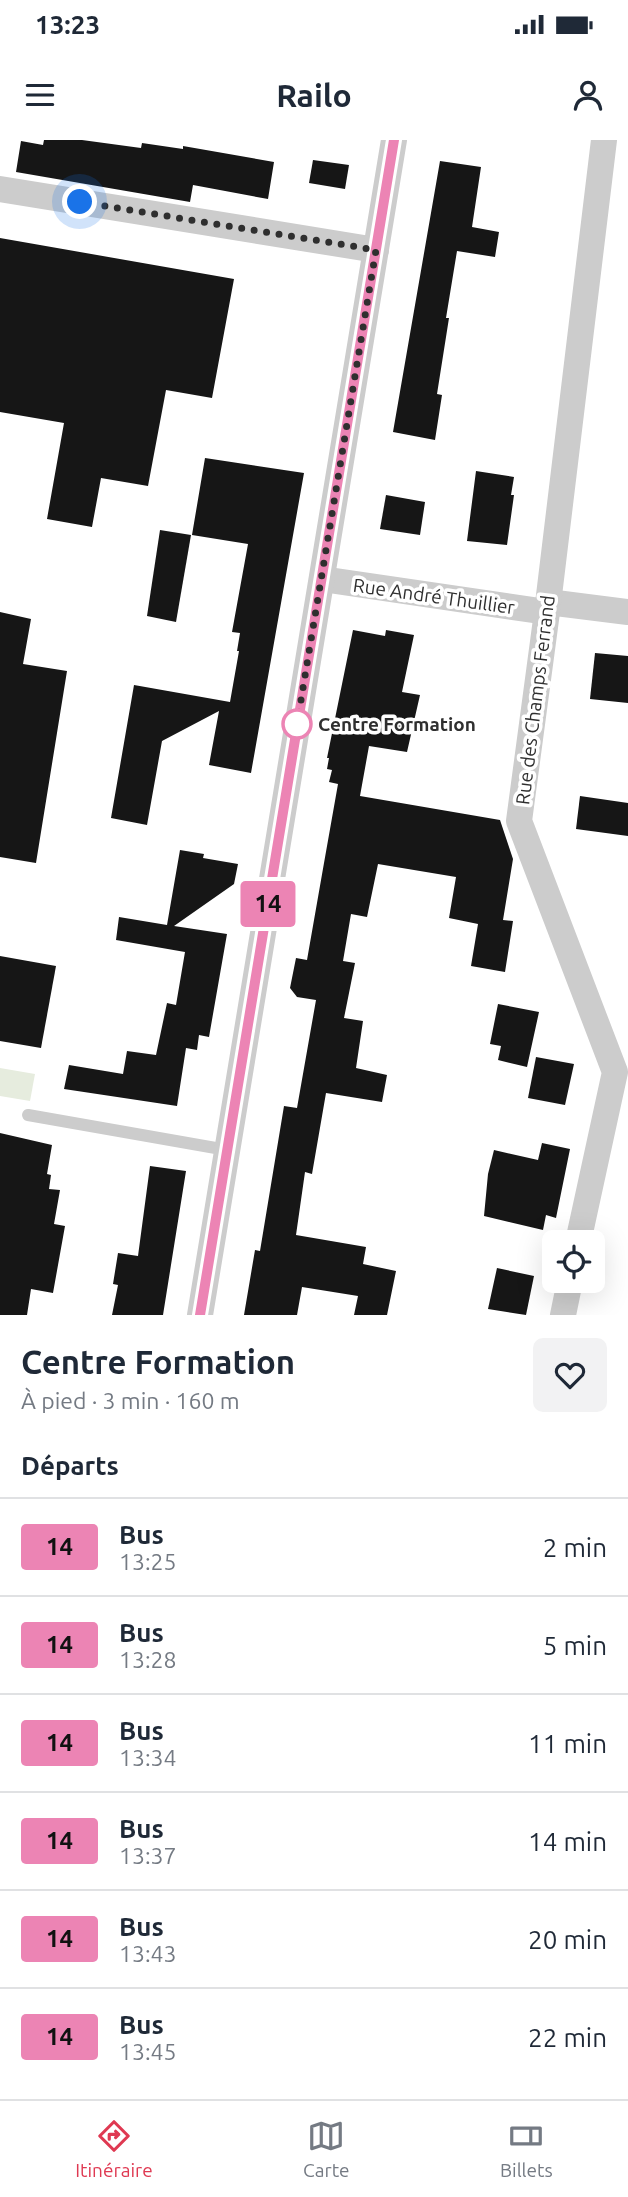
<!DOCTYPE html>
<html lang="fr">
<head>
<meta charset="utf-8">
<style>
	body { margin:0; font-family:Ubuntu,sans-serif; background:#f2f2f3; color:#1f2937; height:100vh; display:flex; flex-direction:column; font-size:26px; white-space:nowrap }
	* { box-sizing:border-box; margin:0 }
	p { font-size:23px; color:#747a83 }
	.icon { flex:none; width:38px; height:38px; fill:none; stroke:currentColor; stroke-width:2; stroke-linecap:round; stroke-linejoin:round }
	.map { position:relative; height:1175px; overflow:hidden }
	.side { display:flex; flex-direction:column; background:#fff; flex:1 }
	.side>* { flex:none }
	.badge { padding:0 14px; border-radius:5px; font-size:24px; line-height:46px }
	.tools { position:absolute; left:542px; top:1090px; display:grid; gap:14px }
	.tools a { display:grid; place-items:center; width:63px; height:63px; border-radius:10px; background:#fff; box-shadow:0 7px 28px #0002; font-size:35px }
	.you { position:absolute; width:35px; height:35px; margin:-18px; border:5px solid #fff; border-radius:50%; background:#1a73e8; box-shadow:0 0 0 10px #1a73e833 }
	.map>.badge { position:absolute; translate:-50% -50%; box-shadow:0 0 0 4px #fff }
	h2 { padding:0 21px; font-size:26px; line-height:63px }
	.round { display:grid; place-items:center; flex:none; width:74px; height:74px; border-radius:10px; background:#f2f2f3 }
	.headline { display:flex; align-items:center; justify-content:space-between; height:119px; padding:0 21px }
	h1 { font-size:33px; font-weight:700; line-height:52px }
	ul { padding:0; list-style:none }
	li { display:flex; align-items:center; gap:21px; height:98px; padding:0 21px; border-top:2px solid #e0e1e3 }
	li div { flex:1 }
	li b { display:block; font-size:26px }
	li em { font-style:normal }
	li .badge { min-width:77px; font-weight:700; text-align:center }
	.status { display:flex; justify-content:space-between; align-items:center; height:49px; padding:0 35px; background:#fff; direction:ltr }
	.status svg { height:19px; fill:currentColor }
	header { display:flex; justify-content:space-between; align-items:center; height:91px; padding:0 21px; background:#fff; font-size:32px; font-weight:700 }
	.tab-bar { display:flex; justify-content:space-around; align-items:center; height:98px; border-top:2px solid #e0e1e3; background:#fff; font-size:19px; color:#747a83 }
	.tab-bar a { display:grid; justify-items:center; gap:4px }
	.tab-bar .on { color:#df3952 }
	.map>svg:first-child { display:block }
</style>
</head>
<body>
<div class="status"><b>13:23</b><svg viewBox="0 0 49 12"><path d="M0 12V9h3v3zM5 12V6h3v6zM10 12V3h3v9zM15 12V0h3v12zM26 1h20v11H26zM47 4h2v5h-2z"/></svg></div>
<header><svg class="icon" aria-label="menu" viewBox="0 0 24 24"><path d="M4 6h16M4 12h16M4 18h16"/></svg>Railo<svg class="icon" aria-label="person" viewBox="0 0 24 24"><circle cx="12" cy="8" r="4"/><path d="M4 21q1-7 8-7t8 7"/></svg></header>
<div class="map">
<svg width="628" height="1175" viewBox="0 0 628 1175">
	<rect width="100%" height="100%" fill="#fff"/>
	<polygon fill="#e6ecde" points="0,928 35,934 30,961 0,956"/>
	<g fill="#161616">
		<polygon points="44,0 82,0 141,8 142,3 183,9 183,6 274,22 268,59 193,45 190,62 16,32 21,1 43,5"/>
		<polygon points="313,20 349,25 345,49 309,43"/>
		<polygon points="440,21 481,27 472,87 499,92 495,117 457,111 446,178 449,178 437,254 442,255 435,300 393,292"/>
		<polygon points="0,98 234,139 212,258 166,250 148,346 101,338 92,387 47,379 64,283 0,272"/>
		<polygon points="205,318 304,333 251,633 209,625 219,571 162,601 147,685 111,678 134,545 230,562 239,511 237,511 240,493 232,492 248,404 192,395"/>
		<polygon points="476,331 514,337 511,355 514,355 507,405 467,401"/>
		<polygon points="386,355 425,362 420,395 380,389"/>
		<polygon points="160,390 191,395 176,482 147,476"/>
		<polygon points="0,472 31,479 23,524 67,531 36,723 0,717"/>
		<polygon points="353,490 385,496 386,490 414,495 402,552 420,555 407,612 369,606 360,656 500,680 513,719 503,780 513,781 505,832 471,826 478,784 449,778 456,737 378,724 367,777 351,774 343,821 355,823 344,878 363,881 356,928 387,935 382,962 326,953 312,1034 305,1032 296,1095 366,1107 363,1124 396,1131 387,1175 354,1175 358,1156 302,1147 297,1175 244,1175 255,1110 260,1111 284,966 297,968 316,860 297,857 290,848 296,818 307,820 324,723 338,644 329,642 332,630 327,629 329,618 327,618"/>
		<polygon points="595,513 628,516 628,563 590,559"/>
		<polygon points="580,656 628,663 628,696 576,689"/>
		<polygon points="180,710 204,714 203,718 238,724 234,744 174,786 227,794 209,897 199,895 197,910 186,908 177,966 64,949 69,925 123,934 127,911 156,915 167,863 176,865 185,812 116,800 119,777 167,785"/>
		<polygon points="0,816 56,826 41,908 0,901"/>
		<polygon points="498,864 539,872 527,927 498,920 501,906 490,904"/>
		<polygon points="536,917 574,924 565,965 528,958"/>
		<polygon points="0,993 52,1005 47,1034 51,1035 49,1049 60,1050 54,1084 65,1086 53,1153 31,1149 27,1175 0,1175"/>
		<polygon points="542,1003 570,1009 556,1078 546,1075 543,1090 484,1076 488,1034 494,1010 538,1020"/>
		<polygon points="150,1026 186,1031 163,1175 112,1175 118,1145 113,1144 118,1113 138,1116"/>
		<polygon points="497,1128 534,1136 526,1175 488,1169"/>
	</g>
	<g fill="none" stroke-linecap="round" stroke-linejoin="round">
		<polyline stroke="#ccc" stroke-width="12" points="28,975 227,1010"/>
		<g stroke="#ccc" stroke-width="26">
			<polyline points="0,49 376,110"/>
			<polyline points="322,439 547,472"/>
			<polyline points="548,462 628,472"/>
			<polyline points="578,1102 615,932 519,681 547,472 604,0"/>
			<polyline points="200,1175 394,0"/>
			<polyline points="563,1175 570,1141"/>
		</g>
	</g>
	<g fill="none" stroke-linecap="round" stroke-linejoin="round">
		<defs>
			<polyline id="line" points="200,1175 394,0"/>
		</defs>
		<use href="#line" stroke="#fff" stroke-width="16"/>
		<use href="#line" stroke="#ec84b4" stroke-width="10"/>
		<polyline stroke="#2f2f2f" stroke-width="7" stroke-dasharray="0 12.6" points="80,62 376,110 297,584"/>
	</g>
	<circle fill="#fff" stroke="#ec84b4" stroke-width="3.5" cx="297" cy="584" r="14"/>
	<g text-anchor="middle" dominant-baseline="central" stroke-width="7" stroke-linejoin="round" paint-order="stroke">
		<g font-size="19" fill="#2f2f2f" stroke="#fff">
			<text transform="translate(434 456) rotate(8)">Rue André Thuillier</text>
			<text transform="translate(535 560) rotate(-83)">Rue des Champs Ferrand</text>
		</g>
		<g font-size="19" font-weight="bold" fill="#2f2f2f" stroke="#fff" text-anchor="start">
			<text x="318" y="584">Centre Formation</text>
		</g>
	</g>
</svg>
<div class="tools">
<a><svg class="icon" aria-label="locate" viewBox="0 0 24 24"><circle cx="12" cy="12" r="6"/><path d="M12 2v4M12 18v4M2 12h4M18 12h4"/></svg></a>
</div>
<div class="you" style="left:80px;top:62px"></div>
<b class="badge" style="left:268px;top:764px;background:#ec84b4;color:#111">14</b>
</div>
<section class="side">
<div class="headline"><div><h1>Centre Formation</h1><p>À pied · 3 min · 160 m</p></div><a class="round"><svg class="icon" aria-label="heart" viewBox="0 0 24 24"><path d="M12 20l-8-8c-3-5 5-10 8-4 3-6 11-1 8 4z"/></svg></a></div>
<h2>Départs</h2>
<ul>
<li><span class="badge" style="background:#ec84b4;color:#111">14</span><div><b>Bus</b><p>13:25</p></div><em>2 min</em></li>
<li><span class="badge" style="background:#ec84b4;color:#111">14</span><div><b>Bus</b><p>13:28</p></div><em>5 min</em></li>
<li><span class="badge" style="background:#ec84b4;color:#111">14</span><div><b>Bus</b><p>13:34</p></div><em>11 min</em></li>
<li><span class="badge" style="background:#ec84b4;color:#111">14</span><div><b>Bus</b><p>13:37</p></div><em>14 min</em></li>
<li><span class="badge" style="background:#ec84b4;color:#111">14</span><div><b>Bus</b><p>13:43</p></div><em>20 min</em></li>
<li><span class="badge" style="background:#ec84b4;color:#111">14</span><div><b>Bus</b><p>13:45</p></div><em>22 min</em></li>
</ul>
</section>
<nav class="tab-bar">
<a class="on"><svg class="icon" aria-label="directions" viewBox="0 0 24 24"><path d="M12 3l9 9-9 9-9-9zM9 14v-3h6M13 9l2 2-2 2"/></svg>Itinéraire</a>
<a><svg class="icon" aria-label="map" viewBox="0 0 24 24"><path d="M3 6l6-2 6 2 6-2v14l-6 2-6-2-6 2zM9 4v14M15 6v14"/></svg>Carte</a>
<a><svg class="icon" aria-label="tickets" viewBox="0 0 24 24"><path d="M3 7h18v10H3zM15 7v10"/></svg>Billets</a>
</nav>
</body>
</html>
